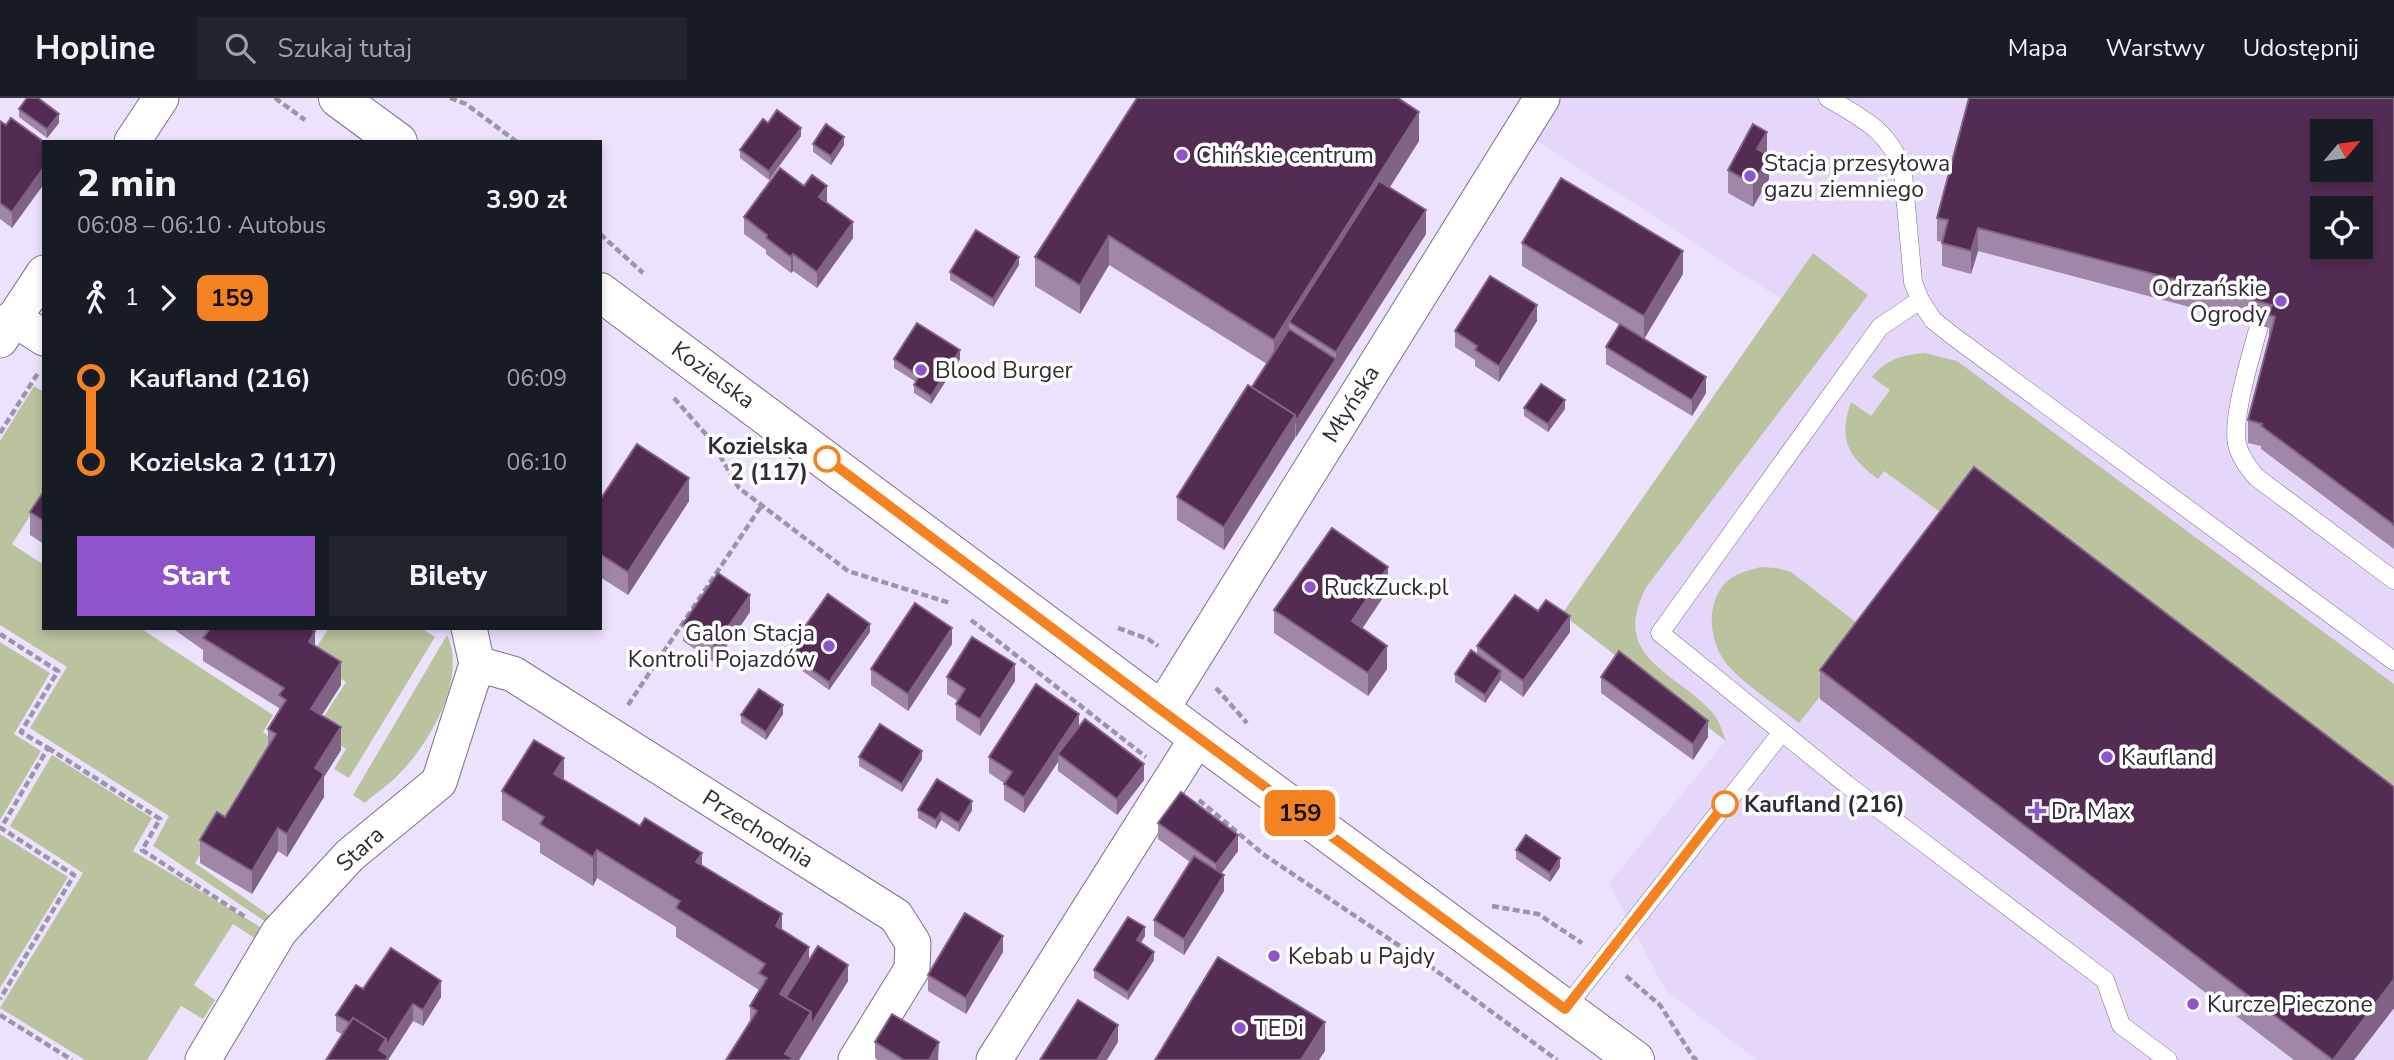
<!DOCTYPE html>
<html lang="pl">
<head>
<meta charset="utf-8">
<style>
	body { margin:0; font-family:"Nunito Sans",sans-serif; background:#20242c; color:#f1f3f6; height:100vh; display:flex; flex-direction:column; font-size:26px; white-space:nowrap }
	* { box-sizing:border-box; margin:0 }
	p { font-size:23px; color:#9ea1a6 }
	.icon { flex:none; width:38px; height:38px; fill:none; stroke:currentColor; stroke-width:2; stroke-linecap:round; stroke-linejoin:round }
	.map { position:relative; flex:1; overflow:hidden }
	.panel { position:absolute; left:42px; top:42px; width:560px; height:490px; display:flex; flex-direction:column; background:#171b24; border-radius:0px; box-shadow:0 4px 10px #0003 }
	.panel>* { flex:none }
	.badge { padding:0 14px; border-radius:10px; font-size:24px; line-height:46px }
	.needle { width:46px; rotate:61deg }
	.controls { position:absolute; left:2310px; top:21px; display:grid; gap:14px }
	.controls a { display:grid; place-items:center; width:63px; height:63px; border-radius:0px; background:#171b24; box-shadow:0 4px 10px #0003; font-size:35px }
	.map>.badge { position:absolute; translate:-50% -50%; box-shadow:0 0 0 4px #fff }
	.legs { display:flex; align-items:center; gap:10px; height:77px; padding:0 35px; font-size:23px }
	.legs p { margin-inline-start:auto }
	.overview { display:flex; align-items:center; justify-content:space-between; height:119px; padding:0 35px }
	h1 { font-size:38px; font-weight:800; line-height:52px }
	.cta { display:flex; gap:14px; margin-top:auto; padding:14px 35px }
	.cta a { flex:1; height:80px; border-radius:0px; background:#8d54cb; color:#fff; font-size:28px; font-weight:800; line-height:80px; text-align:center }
	.cta a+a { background:#20242c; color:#f1f3f6 }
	ul { padding:0 35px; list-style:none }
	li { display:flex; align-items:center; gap:24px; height:84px; font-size:26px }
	li i { display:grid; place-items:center; width:10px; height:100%; margin:0 9px; background:currentColor }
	li i::after { content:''; width:18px; height:18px; margin:-9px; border:5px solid; border-radius:50%; background:#171b24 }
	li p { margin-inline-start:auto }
	li:first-child i { background:linear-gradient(#0000 50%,currentColor 0) }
	li:last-child i { background:linear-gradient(currentColor 50%,#0000 0) }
	header { display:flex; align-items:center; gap:42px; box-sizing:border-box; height:98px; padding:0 35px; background:#171b24; border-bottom:2px solid #363941 }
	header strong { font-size:33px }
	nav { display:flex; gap:38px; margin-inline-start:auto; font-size:24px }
	.search { width:490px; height:63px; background:#20242c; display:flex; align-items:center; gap:18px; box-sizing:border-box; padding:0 24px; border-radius:0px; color:#9ea1a6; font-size:26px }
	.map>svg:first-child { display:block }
</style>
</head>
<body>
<header>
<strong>Hopline</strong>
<div class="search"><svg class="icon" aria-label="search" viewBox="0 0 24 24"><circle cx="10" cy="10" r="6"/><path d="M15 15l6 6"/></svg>Szukaj tutaj</div>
<nav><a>Mapa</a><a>Warstwy</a><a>Udostępnij</a></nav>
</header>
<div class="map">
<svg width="2394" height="962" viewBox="0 0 2394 962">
	<rect width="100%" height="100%" fill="#ece2fd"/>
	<path fill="#e4d7f9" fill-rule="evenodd" d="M 1562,0 L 2394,0 L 2394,962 L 1757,962 L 1666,893 L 1609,786 L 1725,643 L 1562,516 L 1781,201 L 1536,42 ZM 2322,33 L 2361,33 L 2361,72 L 2322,72 ZM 2322,110 L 2361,110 L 2361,149 L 2322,149 Z"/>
	<g fill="#bac39e">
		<path d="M 1813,155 L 1868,197 L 1647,488 C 1609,558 1672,572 1711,613 C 1719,621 1722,633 1726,643 L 1562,516 Z"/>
		<path d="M 1925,255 L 1957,263 L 2394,586 L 2394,701 L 1947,419 L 1884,373 L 1878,381 C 1848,359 1838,341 1851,304 L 1871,318 L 1890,292 L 1872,279 C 1886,261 1903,257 1925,255 Z"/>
		<polygon points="34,288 44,294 44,396 12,446 44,467 44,530 140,530 273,617 263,634 272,641 195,765 270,818 266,824 153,748 169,718 30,630 67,569 0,527 0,343"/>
		<path d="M 1761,469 L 1776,470 L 1791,474 L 1870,535 L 1799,625 C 1778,608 1737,582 1723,561 C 1708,538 1706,499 1730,481 C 1739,474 1750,472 1761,469 Z"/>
		<polygon points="329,530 421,530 435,539 349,680 334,671 346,651 316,631 346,584 315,564 316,550"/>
		<path d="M 447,537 C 468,580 428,648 398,677 C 388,688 375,695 365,705 L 353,697 Z"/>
		<polygon points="0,544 50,575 14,636 41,653 0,722"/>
		<polygon points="52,657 152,720 133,753 262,830 256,841 233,826 194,887 215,902 203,921 181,908 147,962 85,962 0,910 83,775 10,728"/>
		<polygon points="0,736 68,779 0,890"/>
	</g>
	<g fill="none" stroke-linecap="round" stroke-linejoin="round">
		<defs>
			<g id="lane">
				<path d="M 1828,0 C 1863,21 1891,33 1903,75 L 1913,184 L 1920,202"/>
				<path d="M 2263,213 C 2255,245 2231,317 2237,346 C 2240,359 2248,369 2256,379 L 2394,482"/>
				<polyline points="1565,911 1782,634"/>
				<polyline points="2168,962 2121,927 2105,882 1846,686 1660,535 1880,229 1920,202 1933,222 1953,238 2394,563"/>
			</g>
			<g id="street">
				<polyline points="132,44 161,0"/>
				<polyline points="13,220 44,240"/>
				<polyline points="0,242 44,175"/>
				<polyline points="477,566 513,576 896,818 913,845 912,871 856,962"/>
				<polyline points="1161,612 1542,0"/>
				<polyline points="203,962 279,834 350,757 439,684 477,566 469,530"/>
				<polyline points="994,962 1198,639"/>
			</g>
			<g id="secondary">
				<polyline points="338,0 398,44"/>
				<polyline points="600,194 1161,612 1635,962"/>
			</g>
		</defs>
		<use href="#lane" stroke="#7b7189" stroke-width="19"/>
		<use href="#street" stroke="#7b7189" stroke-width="37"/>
		<use href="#secondary" stroke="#7b7189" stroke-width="40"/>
		<g stroke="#9c95a9" stroke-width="4.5" stroke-dasharray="7 3.5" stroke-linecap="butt">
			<polyline points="275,0 305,22"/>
			<polyline points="450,0 466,6 517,44"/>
			<polyline points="600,136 643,175"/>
			<polyline points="674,300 710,341 739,390 848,473 950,505"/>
			<polyline points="0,335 38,275"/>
			<polyline points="971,522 1146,659"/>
			<polyline points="1118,530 1148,541 1158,548"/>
			<polyline points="0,536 58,573 21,634 48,650 1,730 74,777 0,901"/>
			<polyline points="1216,590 1247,625"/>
			<polyline points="628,607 762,407"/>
			<polyline points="48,650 160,721 142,752 247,820"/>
			<polyline points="1199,702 1263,756 1431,869 1557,962"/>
			<polyline points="1492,808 1538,816 1582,845"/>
			<polyline points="1626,878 1660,907 1693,959 1697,962"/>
			<polyline points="0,917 72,962"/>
		</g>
		<use href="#lane" stroke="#fff" stroke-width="18"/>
		<use href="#street" stroke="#fff" stroke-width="35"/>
		<use href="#secondary" stroke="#fff" stroke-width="38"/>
	</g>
	<g fill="#a087a8">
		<polygon points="2394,0 2394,451 2261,351 2261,348 2248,345 2248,322 2269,240 2269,230 1978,153 1971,176 1942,168 1942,144 1937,143 1937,120"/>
		<polygon points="19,11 59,25 47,40 19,19"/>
		<polygon points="0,23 6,27 44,44 12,130 0,121"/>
		<polygon points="768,25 801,38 769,82 740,60 740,52"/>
		<polygon points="1419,43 1390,89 1426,136 1296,339 1295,339 1224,452 1177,422 1177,399 1267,266 1109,167 1080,216 1035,188 1035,159"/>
		<polygon points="813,46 844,47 831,67 813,54"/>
		<polygon points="1728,72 1769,81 1753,109 1728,95"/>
		<polygon points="826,105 853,140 817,190 793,173 791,175 766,156 766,152 744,136 744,119"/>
		<polygon points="1522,145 1683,176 1644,241 1706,295 1692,318 1606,266 1606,249 1620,227 1522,168"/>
		<polygon points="1019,167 993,209 950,182 950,174"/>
		<polygon points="1537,223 1499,284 1475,268 1475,262 1455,249 1455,233"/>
		<polygon points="894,261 960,261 931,306 914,295 914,287 916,284 894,270"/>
		<polygon points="1524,310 1565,311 1548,334 1524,318"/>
		<polygon points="44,393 44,446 30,437 30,414"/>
		<polygon points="600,402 689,403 628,497 600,479"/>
		<polygon points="1388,492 1362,530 1387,571 1368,598 1274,535 1274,512"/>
		<polygon points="750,514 715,565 683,543 683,526"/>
		<polygon points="172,530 310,530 315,547 341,587 322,617 341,652 324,679 324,699 287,759 278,753 252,796 200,765 200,742 225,719 268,649 268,631 279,614 279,610 203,563 203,552"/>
		<polygon points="870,534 829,592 787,562 787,554"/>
		<polygon points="1570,534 1523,599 1500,582 1485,605 1455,584 1455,576 1477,556 1477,548"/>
		<polygon points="952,546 908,613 871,587 871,571"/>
		<polygon points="1820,572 2394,689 2394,910 2354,962 2294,962 1820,601"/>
		<polygon points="947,579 1015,583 980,638 956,622 956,606 958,603 947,596"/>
		<polygon points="1601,579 1708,639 1693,662 1601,595"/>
		<polygon points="783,616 766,642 741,625 741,617"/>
		<polygon points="1079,629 1144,682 1117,717 1058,673 1058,664 1024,715 1004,702 1004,685 989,675 989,659"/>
		<polygon points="859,659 922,661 902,694 859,668"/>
		<polygon points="564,682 702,767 782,832 809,863 848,883 799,962 726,962 750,924 750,908 759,892 676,839 676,829 597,780 593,788 540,755 540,745 502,722 502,693"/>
		<polygon points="918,712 972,712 959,734 941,722 936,731 918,720"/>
		<polygon points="1158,725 1238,753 1221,775 1224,793 1184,857 1154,838 1154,822 1190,764 1158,741"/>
		<polygon points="1516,752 1560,769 1550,784 1516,761"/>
		<polygon points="1145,838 1140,845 1154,862 1128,902 1094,880 1094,872"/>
		<polygon points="1003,854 966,916 928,893 928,877"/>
		<polygon points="363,891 441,899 423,928 413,923 388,962 336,933 336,917"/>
		<polygon points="875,944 939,961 938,962 878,962 875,960"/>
	</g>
	<g fill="#816386">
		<polygon points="1419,14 1419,43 1300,231 1289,224 1289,247 1274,271 1274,242"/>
		<polygon points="59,16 59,25 47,40 47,31"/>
		<polygon points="801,30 801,38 769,82 769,73"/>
		<polygon points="1767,34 1767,57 1757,51"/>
		<polygon points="844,39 844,47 831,67 831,58"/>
		<polygon points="1769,58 1769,81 1753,109 1753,86"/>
		<polygon points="44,69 44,86 12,130 12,114"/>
		<polygon points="827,88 827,104 819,115 819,99"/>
		<polygon points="1426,112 1426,136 1296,339 1296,323 1336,261 1336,254"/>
		<polygon points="853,124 853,140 817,190 817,174"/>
		<polygon points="1978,130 1978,153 1971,176 1971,153"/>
		<polygon points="1109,138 1109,167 1080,216 1080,187"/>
		<polygon points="1683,153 1683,176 1644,241 1644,218"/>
		<polygon points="793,156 793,173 791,175 791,159"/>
		<polygon points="1019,159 1019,167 993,209 993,201"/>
		<polygon points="1537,207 1537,223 1499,284 1499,268"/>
		<polygon points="960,252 960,261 931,306 931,298"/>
		<polygon points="1706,279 1706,295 1692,318 1692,302"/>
		<polygon points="1565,302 1565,311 1548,334 1548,326"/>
		<polygon points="1295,317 1295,340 1224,452 1224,429"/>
		<polygon points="689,380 689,403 628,497 628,474"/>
		<polygon points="1388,469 1388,492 1352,546 1352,523"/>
		<polygon points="750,497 750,514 715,565 715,548"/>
		<polygon points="1570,518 1570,534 1523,599 1523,583"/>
		<polygon points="870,526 870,534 829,592 829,584"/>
		<polygon points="952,530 952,546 908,613 908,596"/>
		<polygon points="315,533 315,556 309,544"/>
		<polygon points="1387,548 1387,571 1368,598 1368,575"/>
		<polygon points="341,564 341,587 311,634 311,611"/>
		<polygon points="1015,566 1015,583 980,638 980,621"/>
		<polygon points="1501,573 1501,581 1485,605 1485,597"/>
		<polygon points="783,607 783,616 766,642 766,634"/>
		<polygon points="1079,616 1079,632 1058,656 1058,664 1024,715 1024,699"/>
		<polygon points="1708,623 1708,639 1693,662 1693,646"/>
		<polygon points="341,629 341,652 324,679 324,699 287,759 287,736 315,670"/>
		<polygon points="922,653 922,661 902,694 902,686"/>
		<polygon points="564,660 564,689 554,676"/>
		<polygon points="1144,666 1144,682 1117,717 1117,701"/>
		<polygon points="972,703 972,712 959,734 959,725"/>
		<polygon points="941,714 941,722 936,731 936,722"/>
		<polygon points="278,730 278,753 252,796 252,773"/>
		<polygon points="1238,737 1238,753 1216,783 1216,766"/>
		<polygon points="597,752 597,780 593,788 593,759"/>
		<polygon points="702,755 702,784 696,764"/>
		<polygon points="1560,760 1560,769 1550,784 1550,775"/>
		<polygon points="1224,777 1224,793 1184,857 1184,841"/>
		<polygon points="782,816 782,845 776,828"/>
		<polygon points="1145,829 1145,838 1137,851 1137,842"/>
		<polygon points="1003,838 1003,854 966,916 966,900"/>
		<polygon points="809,849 809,878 787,913 780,896"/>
		<polygon points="1154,854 1154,862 1128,902 1128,894"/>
		<polygon points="848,867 848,883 799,962 785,962 785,956 811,914"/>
		<polygon points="2394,881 2394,910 2354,962 2333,962"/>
		<polygon points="441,883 441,899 423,928 423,912"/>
		<polygon points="413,906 413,923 388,962 379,962 379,952"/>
		<polygon points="1325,924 1325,953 1319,962 1301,962"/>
		<polygon points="1118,927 1118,944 1107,962 1097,962"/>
		<polygon points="939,944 938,962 929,962"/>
	</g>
	<g fill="#532c53" stroke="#816386" stroke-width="2" fill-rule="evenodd">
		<polygon points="27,0 38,0 59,16 47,31 19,11"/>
		<polygon points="1137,0 1398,0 1419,14 1274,242 1109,138 1080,187 1035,159"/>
		<path d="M 1969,0 L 2394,0 L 2394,427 L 2261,328 L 2262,326 L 2248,322 L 2275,219 L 2269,217 L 2272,207 L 1978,130 L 1971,153 L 1942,145 L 1948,122 L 1937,120 ZM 2322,33 L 2361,33 L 2361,72 L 2322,72 ZM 2322,110 L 2361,110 L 2361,149 L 2322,149 Z"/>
		<polygon points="777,12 801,30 769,73 740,52 763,21 768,25"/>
		<polygon points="11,20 44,44 44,69 12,114 0,105 0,23 6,27"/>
		<polygon points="826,26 844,39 831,58 813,46"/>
		<polygon points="1753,26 1767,34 1757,51 1769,58 1753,86 1728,72"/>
		<polygon points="780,70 804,88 812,77 827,88 819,99 853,124 817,174 793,156 791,159 766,140 767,137 744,119"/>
		<polygon points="1561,80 1683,153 1644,218 1522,145"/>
		<polygon points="1379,83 1426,112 1336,254 1289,224"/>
		<polygon points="976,132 1019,159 993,201 950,174"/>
		<polygon points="1490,178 1537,207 1499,268 1475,252 1477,248 1455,233"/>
		<polygon points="917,225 960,252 931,298 914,287 919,278 894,261"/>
		<polygon points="1620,226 1706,279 1692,302 1606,249"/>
		<polygon points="1289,231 1336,261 1296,323 1295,317 1252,289"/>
		<polygon points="1541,286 1565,302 1548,326 1524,310"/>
		<polygon points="1248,287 1295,317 1224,429 1177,399"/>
		<polygon points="637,346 689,380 628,474 600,456 600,402"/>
		<polygon points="1974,369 2394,689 2394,881 2333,962 1820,572"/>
		<polygon points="44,393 44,423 30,414"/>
		<polygon points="1332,430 1388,469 1352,523 1387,548 1368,575 1274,512"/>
		<polygon points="718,475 750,497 715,548 683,526"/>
		<polygon points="828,496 870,526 829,584 787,554"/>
		<polygon points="1515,497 1538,513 1546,502 1570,518 1523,583 1477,548"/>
		<polygon points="915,505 952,530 908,596 871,571"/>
		<polygon points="206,530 310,530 315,533 309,544 341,564 311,611 341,629 315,670 324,676 287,736 278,730 252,773 200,742 217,714 225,719 276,636 268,631 286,602 279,597 284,590 203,540 209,532"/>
		<polygon points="972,539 1015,566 980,621 956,606 965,591 947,579"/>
		<polygon points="1471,552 1501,573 1485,597 1455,576"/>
		<polygon points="1619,553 1708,623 1693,646 1601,579"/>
		<polygon points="1036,586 1079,616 1024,699 1004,686 1012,674 989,659"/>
		<polygon points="759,591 783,607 766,634 741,617"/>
		<polygon points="1085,621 1144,666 1117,701 1058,656"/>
		<polygon points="880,626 922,653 902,686 859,659"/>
		<polygon points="534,642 564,660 554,676 640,728 645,720 702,755 696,764 782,816 776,828 809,849 780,896 811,914 785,956 794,961 793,962 726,962 757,913 750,908 767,880 759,875 765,866 676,810 680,803 597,752 593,759 540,726 544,719 502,693"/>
		<polygon points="937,681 972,703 959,725 941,714 936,722 918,712"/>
		<polygon points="1181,694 1238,737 1216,766 1158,725"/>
		<polygon points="1526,737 1560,760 1550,775 1516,752"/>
		<polygon points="1194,758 1224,777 1184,841 1154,822"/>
		<polygon points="965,815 1003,838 966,900 928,877"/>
		<polygon points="1128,819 1145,829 1137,842 1154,854 1128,894 1094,872"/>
		<polygon points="818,848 848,867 811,927 811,914 786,899"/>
		<polygon points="391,850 441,883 423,912 413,906 386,948 386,941 353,920 350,925 336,917 356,887 363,891"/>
		<polygon points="1218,859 1325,924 1301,962 1155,962"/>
		<polygon points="1078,902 1118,927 1097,962 1040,962"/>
		<polygon points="892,916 939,944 929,962 904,962 875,944"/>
		<polygon points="353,920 386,941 379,952 388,958 386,962 326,962"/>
	</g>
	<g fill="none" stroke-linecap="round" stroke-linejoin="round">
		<defs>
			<polyline id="line-1" points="827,361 1161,612 1565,911 1725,706"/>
		</defs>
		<use href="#line-1" stroke="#fff" stroke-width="16"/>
		<use href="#line-1" stroke="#f58220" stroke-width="10"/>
	</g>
	<g fill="#8d54cb" stroke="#fff" stroke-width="2.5">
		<circle cx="1182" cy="57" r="7"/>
		<circle cx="1750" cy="78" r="7"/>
		<circle cx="2281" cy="203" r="7"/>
		<circle cx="921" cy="272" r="7"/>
		<circle cx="1310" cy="489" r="7"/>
		<circle cx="829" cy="548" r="7"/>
		<circle cx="2107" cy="659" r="7"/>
		<path d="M2033.5 702.5h7v7h7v7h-7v7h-7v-7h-7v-7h7z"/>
		<circle cx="1274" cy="858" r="7"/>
		<circle cx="2193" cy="906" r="7"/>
		<circle cx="1240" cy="930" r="7"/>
	</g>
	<g fill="#fff" stroke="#f58220" stroke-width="3.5">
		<circle cx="827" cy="361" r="12"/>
		<circle cx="1725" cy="706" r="12"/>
	</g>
	<g text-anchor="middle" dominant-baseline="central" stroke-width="7" stroke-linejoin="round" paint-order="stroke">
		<g font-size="23" fill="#302c36" stroke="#fff" text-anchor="start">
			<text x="1196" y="57">Chińskie centrum</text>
			<text x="1764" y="65">Stacja przesyłowa<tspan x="1764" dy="26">gazu ziemniego</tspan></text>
			<text x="2267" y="190" text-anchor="end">Odrzańskie<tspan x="2267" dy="26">Ogrody</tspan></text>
			<text x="935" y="272">Blood Burger</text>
			<text x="1324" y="489">RuckZuck.pl</text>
			<text x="815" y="535" text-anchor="end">Galon Stacja<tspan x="815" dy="26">Kontroli Pojazdów</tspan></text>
			<text x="2121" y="659">Kaufland</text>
			<text x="2051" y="713">Dr. Max</text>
			<text x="1288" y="858">Kebab u Pajdy</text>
			<text x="2207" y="906">Kurcze Pieczone</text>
			<text x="1254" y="930">TEDi</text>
		</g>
		<g font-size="23" fill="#302c36" stroke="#fff">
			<text transform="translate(713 277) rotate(36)">Kozielska</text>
			<text transform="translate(1351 306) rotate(-58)">Młyńska</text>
			<text transform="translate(758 731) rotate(32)">Przechodnia</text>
			<text transform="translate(360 751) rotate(-42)">Stara</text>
		</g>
		<g font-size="23" font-weight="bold" fill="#302c36" stroke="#fff" text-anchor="end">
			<text x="808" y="348">Kozielska<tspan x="808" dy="26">2 (117)</tspan></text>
			<text x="1744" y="706" text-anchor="start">Kaufland (216)</text>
		</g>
	</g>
</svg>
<div class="controls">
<a><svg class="needle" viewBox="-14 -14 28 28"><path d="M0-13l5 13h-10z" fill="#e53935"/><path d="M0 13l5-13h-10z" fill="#9ea1a6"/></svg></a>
<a><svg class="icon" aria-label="locate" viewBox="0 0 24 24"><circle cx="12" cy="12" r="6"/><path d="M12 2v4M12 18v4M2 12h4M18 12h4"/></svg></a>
</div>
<b class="badge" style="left:1300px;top:715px;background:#f58220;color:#111">159</b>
<section class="panel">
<div class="overview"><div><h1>2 min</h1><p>06:08 – 06:10 · Autobus</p></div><b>3.90 zł</b></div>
<div class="legs"><svg class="icon" aria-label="walk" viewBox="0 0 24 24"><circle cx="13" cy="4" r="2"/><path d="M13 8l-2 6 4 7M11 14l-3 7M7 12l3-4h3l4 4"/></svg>1<svg class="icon" aria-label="forward" viewBox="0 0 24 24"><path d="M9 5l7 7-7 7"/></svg><b class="badge" style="background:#f58220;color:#111">159</b></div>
<ul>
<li><i style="color:#f58220"></i><b>Kaufland (216)</b><p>06:09</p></li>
<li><i style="color:#f58220"></i><b>Kozielska 2 (117)</b><p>06:10</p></li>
</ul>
<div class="cta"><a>Start</a><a>Bilety</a></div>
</section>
</div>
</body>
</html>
